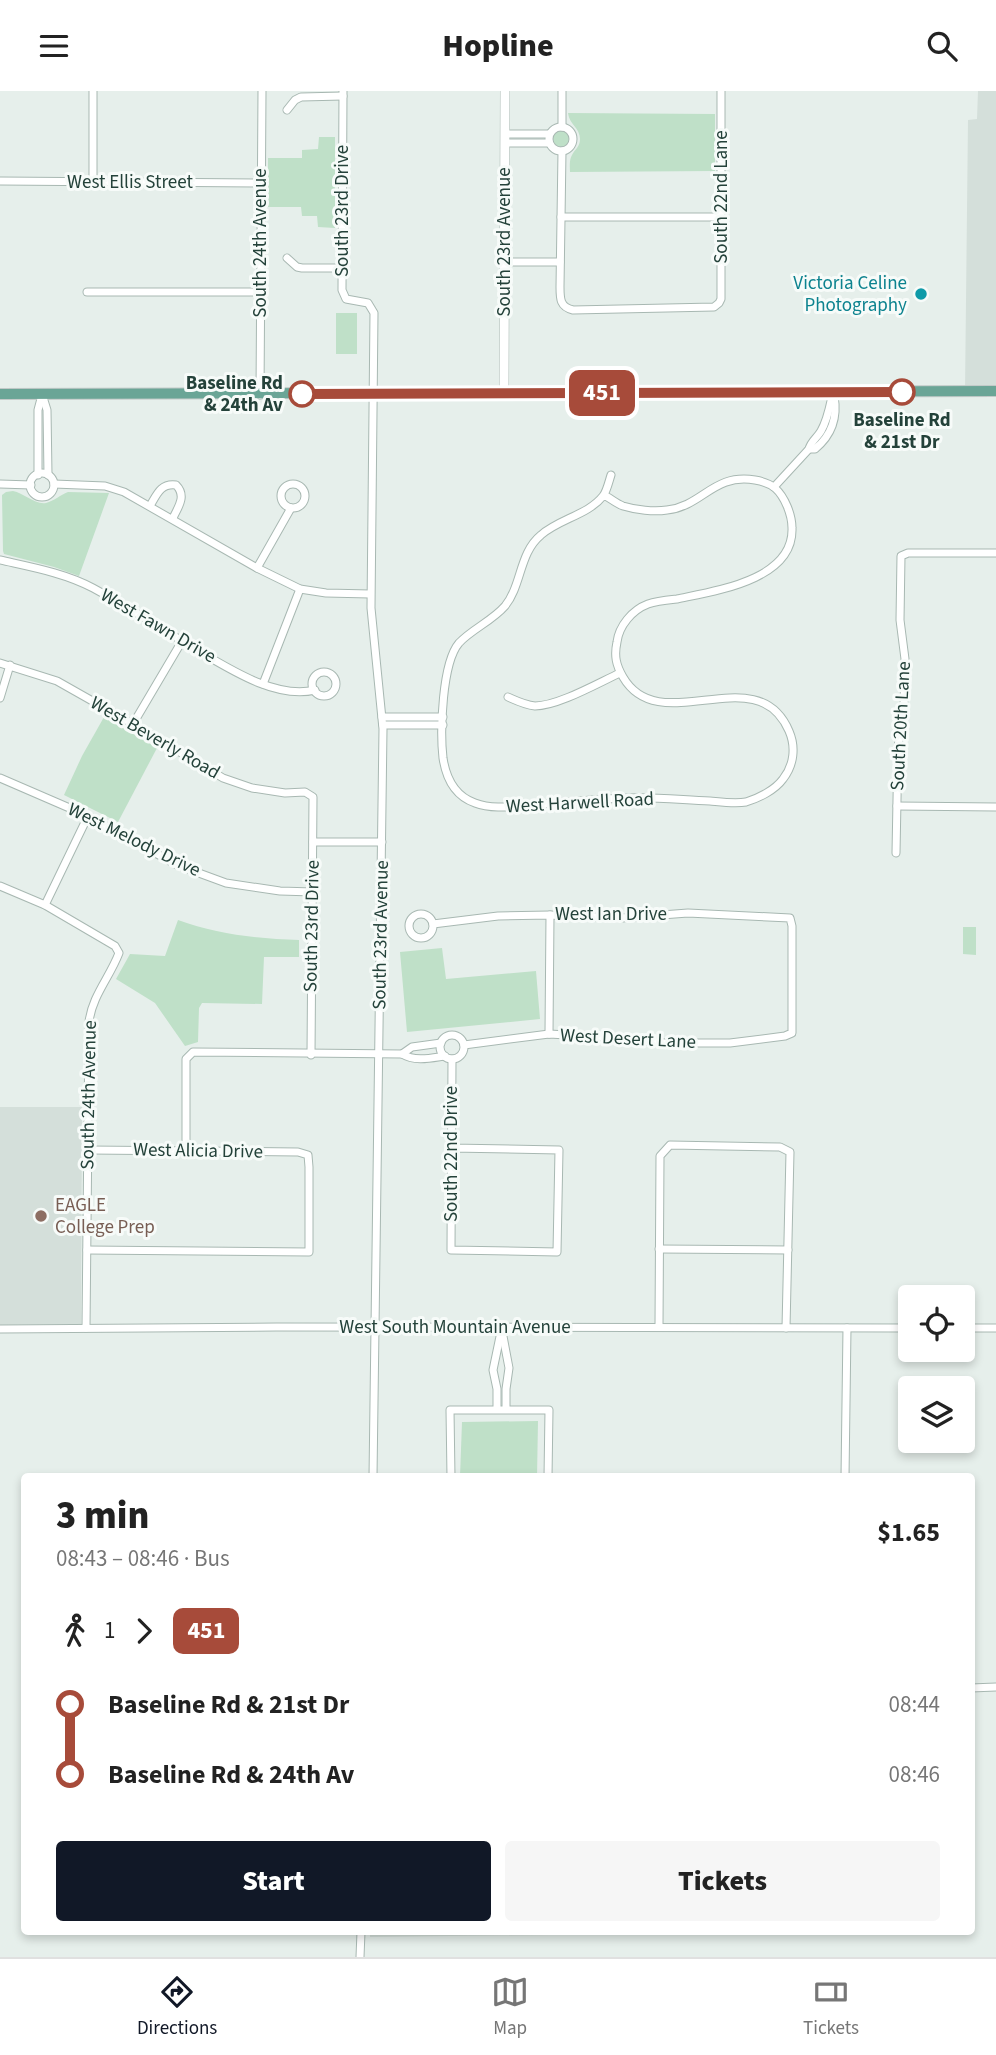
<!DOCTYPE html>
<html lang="en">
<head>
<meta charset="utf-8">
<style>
	body { margin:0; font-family:"Source Sans 3",sans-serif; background:#f6f6f6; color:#222; height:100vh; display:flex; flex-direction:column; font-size:26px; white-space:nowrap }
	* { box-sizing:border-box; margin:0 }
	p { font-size:23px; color:#767676 }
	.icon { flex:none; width:38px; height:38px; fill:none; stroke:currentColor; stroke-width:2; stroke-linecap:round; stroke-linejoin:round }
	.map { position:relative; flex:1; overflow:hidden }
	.drawer { position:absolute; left:21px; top:1382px; width:954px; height:462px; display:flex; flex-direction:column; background:#fff; border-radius:7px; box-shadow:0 4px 10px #0003 }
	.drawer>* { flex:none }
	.badge { padding:0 14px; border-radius:10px; font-size:24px; line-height:46px }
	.fabs { position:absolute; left:898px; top:1194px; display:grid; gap:14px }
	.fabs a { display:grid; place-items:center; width:77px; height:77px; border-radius:7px; background:#fff; box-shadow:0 4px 10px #0003; font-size:35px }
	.map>.badge { position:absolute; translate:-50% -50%; box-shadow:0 0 0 4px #fff }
	.legs { display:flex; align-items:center; gap:10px; height:77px; padding:0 35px; font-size:23px }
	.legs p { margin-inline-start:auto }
	.head { display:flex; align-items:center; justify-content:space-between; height:119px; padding:0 35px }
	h1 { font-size:38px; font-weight:800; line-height:52px }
	.button { display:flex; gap:14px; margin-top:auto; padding:14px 35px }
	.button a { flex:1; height:80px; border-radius:7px; background:#111827; color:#fff; font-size:28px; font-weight:800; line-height:80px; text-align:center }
	.button a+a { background:#f6f6f6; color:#222 }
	ul { padding:0 35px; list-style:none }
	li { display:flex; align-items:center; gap:24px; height:70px; font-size:26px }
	li i { display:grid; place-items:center; width:10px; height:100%; margin:0 9px; background:currentColor }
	li i::after { content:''; width:18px; height:18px; margin:-9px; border:5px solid; border-radius:50%; background:#fff }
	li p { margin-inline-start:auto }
	li:first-child i { background:linear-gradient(#0000 50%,currentColor 0) }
	li:last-child i { background:linear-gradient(currentColor 50%,#0000 0) }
	header { display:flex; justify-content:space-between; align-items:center; height:91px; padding:0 35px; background:#fff; font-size:32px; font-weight:800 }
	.dock { display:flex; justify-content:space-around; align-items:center; height:98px; border-top:2px solid #e0e0e0; background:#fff; font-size:19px; color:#767676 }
	.dock a { display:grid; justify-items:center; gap:4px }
	.dock .on { color:#111827 }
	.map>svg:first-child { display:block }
</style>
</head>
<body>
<header><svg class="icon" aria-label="menu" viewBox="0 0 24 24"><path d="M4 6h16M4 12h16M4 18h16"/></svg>Hopline<svg class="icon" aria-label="search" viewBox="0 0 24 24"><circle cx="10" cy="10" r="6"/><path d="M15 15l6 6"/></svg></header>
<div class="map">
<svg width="996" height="1866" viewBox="0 0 996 1866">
	<rect width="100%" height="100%" fill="#e6efeb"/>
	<g fill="#d4dfda">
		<polygon points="978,0 996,0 996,300 965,300 968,29 977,28"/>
		<polygon points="0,1016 82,1016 81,1233 0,1234"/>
		<polygon points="370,1841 798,1841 370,1846"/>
	</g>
	<g fill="#bfe0c8">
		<path d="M 568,22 L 715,23 L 715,80 L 570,81 C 570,76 569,69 572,64 C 575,58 580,56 580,48 C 580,37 569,33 568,22 Z"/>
		<circle cx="561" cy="48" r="8"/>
		<polygon points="319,46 335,46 335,137 318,136 317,125 302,125 301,116 268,116 268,67 302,67 302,59 318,58"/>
		<rect x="336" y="222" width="21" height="41"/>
		<path d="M 13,400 C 24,402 35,414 46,412 C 54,410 60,404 68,401 L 109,402 L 79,485 L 54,476 L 4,463 L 3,460 L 2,404 L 6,401 Z"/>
		<polygon points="104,626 157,657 118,731 64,704 82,665"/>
		<path d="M 178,829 C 217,843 258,848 299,849 L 299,866 L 264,866 L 262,913 L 202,912 L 199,917 L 198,951 L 185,955 L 155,912 L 116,888 L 130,863 L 165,865 Z"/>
		<polygon points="963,836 976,836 976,864 963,863"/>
		<polygon points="442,857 446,888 536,880 540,928 407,941 400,861"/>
		<polygon points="538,1330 537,1386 460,1386 462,1331"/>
	</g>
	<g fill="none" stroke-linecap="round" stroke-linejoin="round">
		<defs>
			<g id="minor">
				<polyline points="93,0 93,91"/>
				<polyline points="343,0 342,199 346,208 368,212 374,222 371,517 383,638 373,1386"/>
				<polyline points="562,0 562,36"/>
				<polyline points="287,19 295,9 301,6 343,5"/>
				<circle cx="561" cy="48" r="12"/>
				<polyline points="505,43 549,43"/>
				<polyline points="505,52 549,52"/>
				<path d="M 562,60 L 560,196 C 560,208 560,216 573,219 L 714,216 L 719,212 L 721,208 L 721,0"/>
				<polyline points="0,90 261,92"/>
				<polyline points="561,126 721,126"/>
				<polyline points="287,167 297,176 302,177 342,177"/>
				<polyline points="505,171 560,171"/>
				<polyline points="87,201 260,201"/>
				<polyline points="42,303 47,319 48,384"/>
				<polyline points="260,304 262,0"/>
				<path d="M 809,358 L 815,358 C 832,344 838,327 834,305"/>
				<circle cx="42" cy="394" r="12"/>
				<polyline points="38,384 38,319 42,304"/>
				<polyline points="0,393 31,394"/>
				<polyline points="54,393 105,395 124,401 257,477 300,498 326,502 370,503"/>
				<circle cx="293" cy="405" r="12"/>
				<path d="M 774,396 L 809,358 C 811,350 817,347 821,340 C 828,328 830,314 833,301"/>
				<path d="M 604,404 C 610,407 617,413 623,415 C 636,419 654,421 667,419 C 703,415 713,382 755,389 C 761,390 770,393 775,397 C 785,406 792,424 792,437 C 794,489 715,500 677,508 C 668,509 657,510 648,513 C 632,519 619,535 617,551 C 614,565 616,574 623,586 C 660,650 757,565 789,640 C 796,656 794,674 783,688 C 775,699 759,707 746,711 C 735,713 721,711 710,710 C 683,709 656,706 629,707 C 597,708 565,711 533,714 C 515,715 493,719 475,712 C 455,705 446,687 443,667 C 440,640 442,572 459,552 C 472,538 492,530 505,515 C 522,494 519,462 541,444 C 559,428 588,424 603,405 C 607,400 609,390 611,384"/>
				<path d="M 150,415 C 157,403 161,392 176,394 C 187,405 178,416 173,427"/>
				<path d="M 0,469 C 31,476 65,482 93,497 C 126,515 158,535 190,555 C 224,574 273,609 315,599"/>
				<polyline points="257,477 291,417"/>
				<polyline points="0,572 57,590 133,633 223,687 252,697 285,702 305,701 313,706 311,964"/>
				<circle cx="324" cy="593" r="12"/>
				<polyline points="263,593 300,498"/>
				<path d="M 508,606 C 517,610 525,614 535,615 C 558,615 598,592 620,582"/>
				<polyline points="0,607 10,574"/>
				<polyline points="382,626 443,626"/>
				<polyline points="133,633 182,550"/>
				<polyline points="383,634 443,634"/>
				<polyline points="0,687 88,725 177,774 226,792 280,800 313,801"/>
				<polyline points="897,715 996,716"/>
				<polyline points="313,751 382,751"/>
				<polyline points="896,762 898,656 904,615 905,568 900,529 901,465 908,462 996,462"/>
				<path d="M 0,795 L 45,814 L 115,855 L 119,862 C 110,886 92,905 89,931 L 86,1237"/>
				<polyline points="45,814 88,725"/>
				<circle cx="421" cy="835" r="12"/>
				<polyline points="433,833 498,825 550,824 622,827 688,822 790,827 792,835 792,942 785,945 730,952 665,952 603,946 549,943 464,954"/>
				<polyline points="549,943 550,824"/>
				<circle cx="452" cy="956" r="12"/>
				<polyline points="402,963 412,956 441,952"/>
				<polyline points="451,1057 559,1059 557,1161 451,1159 452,968"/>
				<path d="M 186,1060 L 186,968 L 193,961 L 402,963 C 415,971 431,967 445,965"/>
				<polyline points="659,1158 788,1159"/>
				<polyline points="87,1159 309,1161 309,1076 308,1064 298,1061 88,1059"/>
				<polyline points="659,1236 660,1065 670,1054 780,1056 790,1061 786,1237"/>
				<polyline points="962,1237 996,1237"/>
				<polyline points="0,1238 276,1236 910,1237"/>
				<polyline points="502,1240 509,1277 506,1298 506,1318"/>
				<polyline points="497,1318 497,1298 493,1279 502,1236"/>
				<polyline points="451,1386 450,1319 549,1319 548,1386"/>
				<polyline points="845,1386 847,1237"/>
				<polyline points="971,1597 996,1596"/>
				<polyline points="360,1866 361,1841"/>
			</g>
			<polyline id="tertiary" points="504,302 505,0"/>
			<polyline id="primary" points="0,303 996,300"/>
		</defs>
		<use href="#minor" stroke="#a8b8b2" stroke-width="9"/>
		<use href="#tertiary" stroke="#a8b8b2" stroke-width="10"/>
		<use href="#primary" stroke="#c2cac8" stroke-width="12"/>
		<use href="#minor" stroke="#fff" stroke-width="7"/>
		<use href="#tertiary" stroke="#fff" stroke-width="9"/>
		<use href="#primary" stroke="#6aa596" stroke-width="10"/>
	</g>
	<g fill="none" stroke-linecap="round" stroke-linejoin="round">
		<defs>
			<polyline id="line-1" points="302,303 902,301"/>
		</defs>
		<use href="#line-1" stroke="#fff" stroke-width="16"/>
		<use href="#line-1" stroke="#a74b3a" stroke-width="10"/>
	</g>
	<circle fill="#0f9aa8" stroke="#f7fbf9" stroke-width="2.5" cx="921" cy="203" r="7"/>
	<g fill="#fff" stroke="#a74b3a" stroke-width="3.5">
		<circle cx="902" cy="301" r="12"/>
		<circle cx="302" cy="303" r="12"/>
	</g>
	<circle fill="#8d6e63" stroke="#f7fbf9" stroke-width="2.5" cx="41" cy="1125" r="7"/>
	<g text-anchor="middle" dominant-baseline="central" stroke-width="6" stroke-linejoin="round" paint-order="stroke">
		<g font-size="19" fill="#24423a" stroke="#f7fbf9">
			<text x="130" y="91">West Ellis Street</text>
			<text transform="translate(721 106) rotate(-90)">South 22nd Lane</text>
			<text transform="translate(342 120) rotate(-90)">South 23rd Drive</text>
			<text transform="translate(504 151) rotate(-90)">South 23rd Avenue</text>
			<text transform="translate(260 152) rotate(-90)">South 24th Avenue</text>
			<text transform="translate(158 535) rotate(30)">West Fawn Drive</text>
			<text transform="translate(901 635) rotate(-87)">South 20th Lane</text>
			<text transform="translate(155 647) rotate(30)">West Beverly Road</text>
			<text transform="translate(580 712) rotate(-3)">West Harwell Road</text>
			<text transform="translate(134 749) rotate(26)">West Melody Drive</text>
			<text x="611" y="823">West Ian Drive</text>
			<text transform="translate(312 835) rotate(-89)">South 23rd Drive</text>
			<text transform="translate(381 844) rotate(-89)">South 23rd Avenue</text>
			<text transform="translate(628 948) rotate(3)">West Desert Lane</text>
			<text transform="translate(89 1004) rotate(-89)">South 24th Avenue</text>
			<text transform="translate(198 1060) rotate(1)">West Alicia Drive</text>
			<text transform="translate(451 1063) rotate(-90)">South 22nd Drive</text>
			<text x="455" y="1236">West South Mountain Avenue</text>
		</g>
		<g font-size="19" fill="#0d838f" stroke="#f7fbf9" text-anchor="end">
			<text x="907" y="192">Victoria Celine<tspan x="907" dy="22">Photography</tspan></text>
		</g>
		<g font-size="19" font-weight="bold" fill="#24423a" stroke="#f7fbf9" text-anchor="end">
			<text x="283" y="292">Baseline Rd<tspan x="283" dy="22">&amp; 24th Av</tspan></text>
			<text x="902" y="329" text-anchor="middle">Baseline Rd<tspan x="902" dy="22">&amp; 21st Dr</tspan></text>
		</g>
		<g font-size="19" fill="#785e54" stroke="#f7fbf9" text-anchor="start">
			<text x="55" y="1114">EAGLE<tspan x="55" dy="22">College Prep</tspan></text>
		</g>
	</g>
</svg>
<div class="fabs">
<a><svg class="icon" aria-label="locate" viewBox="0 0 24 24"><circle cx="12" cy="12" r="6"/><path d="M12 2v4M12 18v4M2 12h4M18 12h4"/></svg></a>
<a><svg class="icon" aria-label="layers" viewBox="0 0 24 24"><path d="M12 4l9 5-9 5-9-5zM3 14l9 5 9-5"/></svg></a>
</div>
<b class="badge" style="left:602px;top:302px;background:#a74b3a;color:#fff">451</b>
<section class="drawer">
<div class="head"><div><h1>3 min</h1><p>08:43 – 08:46 · Bus</p></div><b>$1.65</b></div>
<div class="legs"><svg class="icon" aria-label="walk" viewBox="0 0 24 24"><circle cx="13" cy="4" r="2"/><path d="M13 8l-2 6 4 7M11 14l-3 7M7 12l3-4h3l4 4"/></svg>1<svg class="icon" aria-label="forward" viewBox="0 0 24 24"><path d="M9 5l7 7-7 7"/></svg><b class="badge" style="background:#a74b3a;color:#fff">451</b></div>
<ul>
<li><i style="color:#a74b3a"></i><b>Baseline Rd &amp; 21st Dr</b><p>08:44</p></li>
<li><i style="color:#a74b3a"></i><b>Baseline Rd &amp; 24th Av</b><p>08:46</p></li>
</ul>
<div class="button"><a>Start</a><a>Tickets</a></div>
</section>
</div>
<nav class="dock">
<a class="on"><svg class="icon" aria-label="directions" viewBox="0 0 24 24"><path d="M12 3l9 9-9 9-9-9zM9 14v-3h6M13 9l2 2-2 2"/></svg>Directions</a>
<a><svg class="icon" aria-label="map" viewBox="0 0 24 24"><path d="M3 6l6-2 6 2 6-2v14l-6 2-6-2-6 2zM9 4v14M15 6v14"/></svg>Map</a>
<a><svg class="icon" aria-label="tickets" viewBox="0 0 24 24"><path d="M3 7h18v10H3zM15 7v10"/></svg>Tickets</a>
</nav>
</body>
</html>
